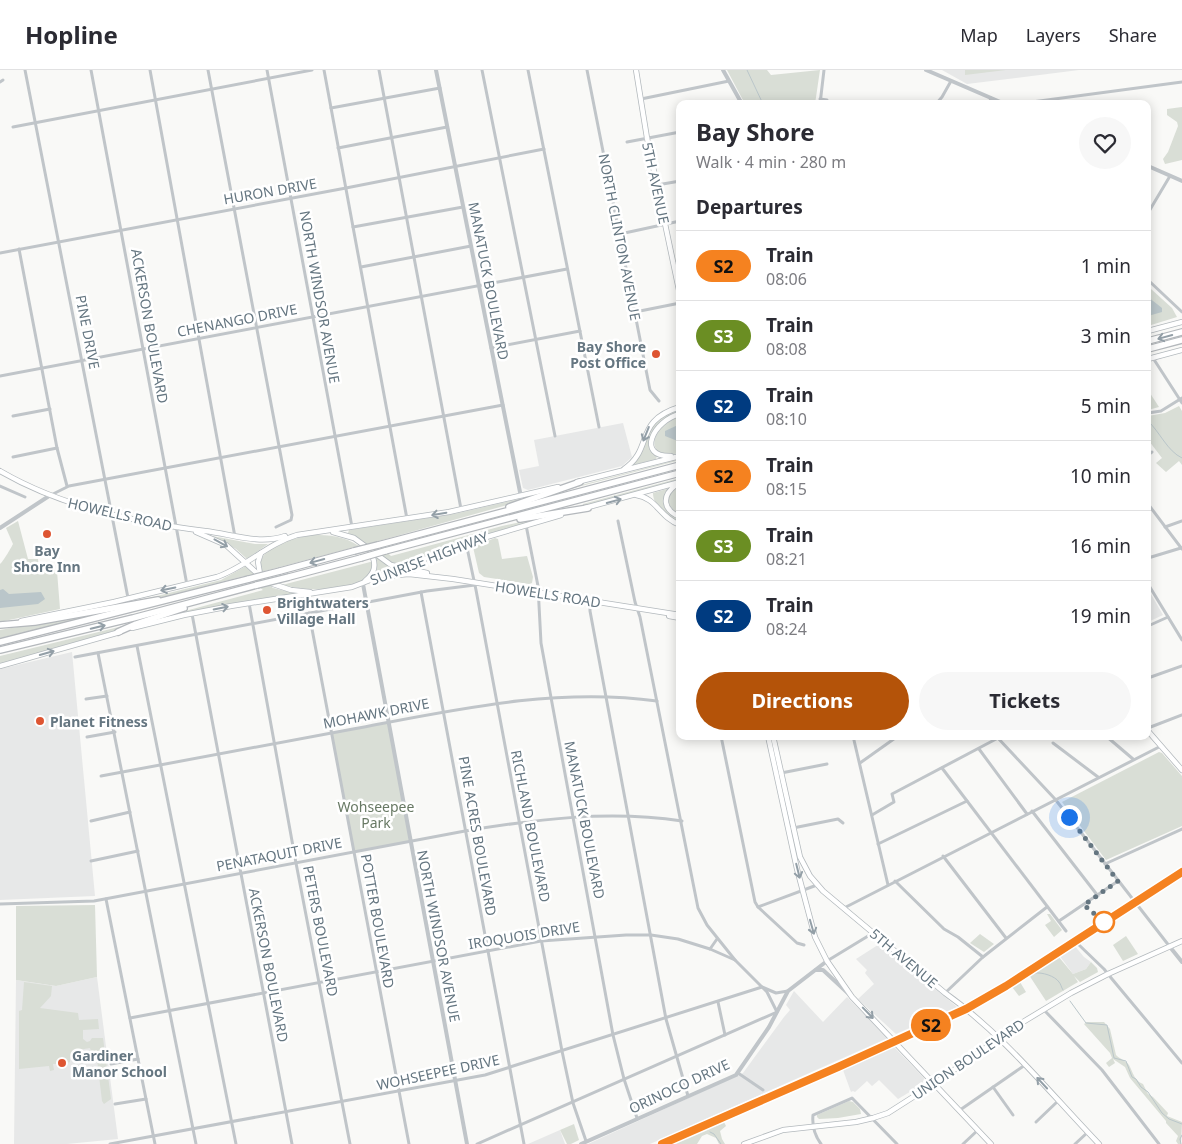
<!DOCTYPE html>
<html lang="en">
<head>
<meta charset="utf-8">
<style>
	body { margin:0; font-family:"Noto Sans",sans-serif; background:#f7f7f7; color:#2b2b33; height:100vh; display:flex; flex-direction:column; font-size:19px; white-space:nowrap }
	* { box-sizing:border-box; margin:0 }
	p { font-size:16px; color:#7c7c81 }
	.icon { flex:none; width:28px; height:28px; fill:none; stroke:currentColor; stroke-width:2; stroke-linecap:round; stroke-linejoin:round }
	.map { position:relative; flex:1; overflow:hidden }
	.drawer { position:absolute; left:676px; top:30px; width:475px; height:640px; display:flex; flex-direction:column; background:#fff; border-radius:10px; box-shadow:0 2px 12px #0003 }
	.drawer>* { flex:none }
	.badge { padding:0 10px; border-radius:16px; font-size:18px; line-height:32px }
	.you { position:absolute; width:25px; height:25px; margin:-12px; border:4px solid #fff; border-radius:50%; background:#1a73e8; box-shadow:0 0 0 8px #1a73e833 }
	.map>.badge { position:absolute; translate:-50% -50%; box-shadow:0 0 0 2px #fff }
	h2 { padding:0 20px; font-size:19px; line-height:45px }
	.round { display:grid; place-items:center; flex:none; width:52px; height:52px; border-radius:26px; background:#f7f7f7 }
	.overview { display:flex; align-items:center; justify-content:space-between; height:85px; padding:0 20px }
	h1 { font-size:24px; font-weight:700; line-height:38px }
	.primary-button { display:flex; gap:10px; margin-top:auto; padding:10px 20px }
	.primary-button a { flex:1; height:58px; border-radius:30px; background:#b45309; color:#fff; font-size:20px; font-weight:700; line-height:58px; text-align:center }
	.primary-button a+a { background:#f7f7f7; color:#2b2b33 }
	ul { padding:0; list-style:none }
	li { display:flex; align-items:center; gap:15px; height:70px; padding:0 20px; border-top:1px solid #e1e1e2 }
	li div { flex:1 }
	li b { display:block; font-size:19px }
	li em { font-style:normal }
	li .badge { min-width:55px; font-weight:700; text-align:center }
	header { display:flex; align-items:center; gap:30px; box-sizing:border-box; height:70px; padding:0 25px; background:#fff; border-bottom:1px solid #e1e1e2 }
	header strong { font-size:24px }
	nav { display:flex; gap:28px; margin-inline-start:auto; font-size:18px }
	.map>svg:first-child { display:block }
</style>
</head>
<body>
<header>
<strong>Hopline</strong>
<nav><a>Map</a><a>Layers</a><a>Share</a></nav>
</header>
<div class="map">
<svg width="1182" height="1074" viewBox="0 0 1182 1074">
	<rect width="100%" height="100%" fill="#f9f9f7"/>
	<g fill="#e7e8e8">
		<polygon points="942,0 1079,0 967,14"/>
		<polygon points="623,353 632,387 622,396 528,420 523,418 519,400 539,396 534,370"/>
		<polygon points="1148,519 1163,545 1148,552"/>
		<polygon points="72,582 95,826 0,830 0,599"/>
		<polygon points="881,873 892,883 957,937 896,964 858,929 874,914 865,903 867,900 856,889"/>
		<polygon points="1074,875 1084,887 1091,892 1086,899 1073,904 1059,885"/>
		<polygon points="97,907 118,1069 67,1074 14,1074 16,910 56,916"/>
		<polygon points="794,921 823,952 847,927 888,968 650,1074 588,1074 743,1003 784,947 790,940 786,935"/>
		<polygon points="894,977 924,1008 923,1014 898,1029 879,1010 872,1016 867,1011 855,1022 853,1021 851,1022 843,1000"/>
		<polygon points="560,1060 565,1074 528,1074"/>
	</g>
	<g fill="#d9ded6">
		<polygon points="727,0 767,0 771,5 820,0 815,34 745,34"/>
		<polygon points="965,0 1006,0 965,5"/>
		<polygon points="1182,37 1182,90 1165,94 1163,89 1168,82 1178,56 1177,52 1167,45 1167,39"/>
		<polygon points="1151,219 1172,238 1177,247 1148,256 1148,220"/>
		<polygon points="1148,320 1159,337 1148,340"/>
		<polygon points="1179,336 1182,341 1182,395 1179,391 1166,402 1156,393 1162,388 1149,371 1148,346 1165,343"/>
		<path d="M 680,340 L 680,343 C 661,346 638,369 657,386 L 656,389 L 633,395 C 654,371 641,351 680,340 Z"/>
		<path d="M 680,347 L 680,383 C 641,392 651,354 680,347 Z"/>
		<polygon points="680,389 680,390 570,419 570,418"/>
		<polygon points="680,408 680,410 640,420 641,422 583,436 583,434"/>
		<path d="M 680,417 L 680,446 C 666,437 663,424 680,417 Z"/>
		<path d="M 670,418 C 661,432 664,443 680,450 L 680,452 C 668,447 653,437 653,423 Z"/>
		<path d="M 532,426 L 532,428 L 375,472 L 391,486 L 502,456 L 553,445 L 464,472 L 402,496 C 380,493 367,472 348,463 L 349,460 L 454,444 Z"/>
		<path d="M 18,451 L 28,489 L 38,489 L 39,500 L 54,499 L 57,501 L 60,539 L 0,552 L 0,494 C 3,492 11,478 13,474 L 6,458 Z"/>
		<path d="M 312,465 C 330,465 344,466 359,476 L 261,502 C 255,475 292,469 312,465 Z"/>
		<polygon points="212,466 255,474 268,474 247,489 236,479"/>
		<polygon points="495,468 498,469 502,489 527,486 533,507 532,513 529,514 484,507 479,503 473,477"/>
		<polygon points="374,486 393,498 393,499 372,508 377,499"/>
		<path d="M 374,491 C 375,526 304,521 282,515 Z"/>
		<polygon points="246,496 273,518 294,523 294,525 160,550 159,548 263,520 244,506 159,528 81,543 149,528 221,510"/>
		<polygon points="114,540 0,568 0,560"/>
		<polygon points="123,556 124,558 0,594 0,586"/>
		<polygon points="388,652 410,771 353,782 331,663"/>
		<polygon points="1159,682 1162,683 1182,706 1182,756 1106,790 1062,732"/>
		<polygon points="95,835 97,907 56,916 16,910 16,836"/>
		<polygon points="1047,844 1050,844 1062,860 1054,867 1045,855 1051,851"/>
		<polygon points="980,864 994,874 984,882 970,873"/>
		<polygon points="1126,866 1138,884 1123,891 1113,875"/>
		<polygon points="1058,886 1073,904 1086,899 1091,892 1097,898 1098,902 1080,912 1074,906 1078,912 1046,931 1029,905"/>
		<polygon points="24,912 52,916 51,926 40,938 78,943 79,950 98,949 99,959 83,960 83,969 87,972 90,971 92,968 103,968 111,1029 104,1034 102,1031 96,981 91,981 90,978 78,980 77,986 70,988 70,992 67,993 65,988 66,993 62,993 60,989 61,993 57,994 56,989 56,994 53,994 54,1000 50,1001 49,996 19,999 19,941 22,940"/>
		<polygon points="1020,912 1026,922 1019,926 1012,917"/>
		<path d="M 1087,952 L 1104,952 L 1110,959 L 1116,985 C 1120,989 1126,991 1129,995 C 1133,1002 1134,1011 1143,1014 L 1148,1024 L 1153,1027 L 1168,1043 L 1167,1046 L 1182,1052 L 1181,1074 L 1178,1074 L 1176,1071 L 1178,1066 L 1166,1053 L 1166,1051 L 1130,1008 L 1125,997 L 1113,989 L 1115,993 L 1109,997 L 1106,993 L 1112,988 L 1110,983 L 1084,954 Z"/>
		<polygon points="849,1031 853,1032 860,1039 861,1044 838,1048 819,1049 817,1047 817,1045"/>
		<polygon points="719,1052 724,1052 726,1056 720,1061 722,1069 725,1074 719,1074 716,1068 707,1064 702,1066 697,1074 670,1074"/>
		<polygon points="574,1054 579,1070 571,1074 567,1074 560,1060"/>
	</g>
	<g fill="#bac6ca">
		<polygon points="1148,227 1162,238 1162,242 1148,246"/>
		<polygon points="678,355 680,356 680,372 665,366 665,361"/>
		<polygon points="3,519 9,524 41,522 45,529 38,534 0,538 0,520"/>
	</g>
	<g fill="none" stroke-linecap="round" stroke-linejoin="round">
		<g stroke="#bac6ca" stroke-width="1">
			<polyline points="747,0 763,34"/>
			<path d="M 1148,351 C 1160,362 1167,381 1182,388"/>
			<path d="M 1035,903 C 1042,902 1055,906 1059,912 C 1061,914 1061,917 1063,920"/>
			<polyline points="1070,931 1086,953 1107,955 1114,988 1126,991 1132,1007 1136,1009 1141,1017 1148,1022 1162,1043 1169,1049 1182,1054"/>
			<polyline points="710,1062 714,1064 721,1074"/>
			<polyline points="1181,1074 1180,1069 1182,1065"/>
		</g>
		<defs>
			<g id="secondary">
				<polyline points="636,0 647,68 680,225"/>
				<polyline points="1148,261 1182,252"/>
				<polyline points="1148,289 1182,280"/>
				<path d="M 671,386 C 635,387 654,350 680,344"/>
				<path d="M 624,399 C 654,379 633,351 680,337"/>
				<path d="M 0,401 C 62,437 134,452 205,461 C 232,464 258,475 285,466"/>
				<polyline points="577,412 680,386"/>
				<path d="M 676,415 C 661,426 663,440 680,447"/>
				<path d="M 636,425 C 657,428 659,447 680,455"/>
				<polyline points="585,438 680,412"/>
				<polyline points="196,462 226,475 260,506 273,514 291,520 310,522"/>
				<polyline points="333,462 354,468 391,495 427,503"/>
				<polyline points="260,504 258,492 261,483"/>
				<polyline points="387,506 409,504 453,509 680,545"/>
				<path d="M 365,511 C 375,503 377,495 371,483"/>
				<polyline points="669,546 680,548"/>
				<path d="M 21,551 L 114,532 L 217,507 C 246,497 267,474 297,465 L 449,442 L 558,417"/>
				<polyline points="132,558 184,545 231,536 352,517 466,473 561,445"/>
				<polyline points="0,596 120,562"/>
				<polyline points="1148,661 1182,700"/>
				<polyline points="768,666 797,799 815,867 827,891 852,927 991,1074"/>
				<path d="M 773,666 L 800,787 L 810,806 L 823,821 L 945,923 C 1004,965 1049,1022 1099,1074"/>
				<polyline points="744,1074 783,1060 856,1052 873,1048 888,1043 935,1013 1023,952 1071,923 1108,904 1182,871"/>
			</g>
			<g id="motorway">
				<polyline points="1148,271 1182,262"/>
				<polyline points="1148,279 1182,270"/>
				<polyline points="509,437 580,412"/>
				<polyline points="520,449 588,438"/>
				<polyline points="378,475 680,395"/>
				<polyline points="385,481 680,403"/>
				<polyline points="280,501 354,481"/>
				<polyline points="289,507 361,488"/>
				<polyline points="0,555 35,552 158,530"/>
				<polyline points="118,562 136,554 184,538"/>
				<polyline points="0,572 249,509"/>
				<polyline points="0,580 133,548 257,515"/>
			</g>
		</defs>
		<use href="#secondary" stroke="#b3b9bd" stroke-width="6"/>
		<use href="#motorway" stroke="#b4b8bc" stroke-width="8"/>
		<g stroke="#c0c5c9" stroke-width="3">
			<polyline points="25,0 128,528"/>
			<polyline points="91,0 187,515"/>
			<polyline points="150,0 235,467"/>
			<polyline points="208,0 292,445 291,450 276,457"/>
			<polyline points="267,0 352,457"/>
			<polyline points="324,0 407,449"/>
			<polyline points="379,0 461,439"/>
			<polyline points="482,0 555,366"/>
			<polyline points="528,0 599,357"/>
			<polyline points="587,0 650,320 659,331"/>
			<polyline points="0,12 3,10"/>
			<polyline points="641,29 729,11"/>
			<polyline points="820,29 827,30"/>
			<polyline points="820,34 824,0"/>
			<polyline points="936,34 942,27 951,11"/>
			<polyline points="989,34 991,28"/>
			<polyline points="1017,34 1182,12"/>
			<polyline points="331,38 440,18"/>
			<polyline points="13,57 312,0"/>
			<polyline points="627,72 680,62"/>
			<polyline points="338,78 447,57"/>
			<polyline points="657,115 680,111"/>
			<polyline points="1148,143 1170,106"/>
			<polyline points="353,157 463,137"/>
			<polyline points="620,164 680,151"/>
			<polyline points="19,179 57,378 67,416"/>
			<polyline points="0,183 346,118 544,79"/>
			<polyline points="673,194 680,192"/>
			<polyline points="361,197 471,176"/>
			<polyline points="1148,210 1182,242"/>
			<polyline points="635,242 680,233"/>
			<polyline points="491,278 580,261"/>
			<polyline points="1153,288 1182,333"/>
			<polyline points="0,306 567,199"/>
			<polyline points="1148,343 1161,341 1182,328"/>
			<polyline points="13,346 50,339"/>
			<polyline points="1148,385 1152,382"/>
			<polyline points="13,387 57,378"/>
			<polyline points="0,416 25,427"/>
			<polyline points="51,425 69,416 503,335"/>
			<polyline points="1148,434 1182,479"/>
			<polyline points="618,451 635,532 640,547 698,838 707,855 735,890"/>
			<polyline points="526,455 538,516 541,573 613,965 624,1009 637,1048"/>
			<polyline points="1165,457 1182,451"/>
			<polyline points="466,473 476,520 562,981 573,1033 586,1071"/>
			<polyline points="1148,488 1181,478"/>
			<polyline points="1148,514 1182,570"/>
			<polyline points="421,522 524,1074"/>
			<polyline points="590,531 590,541 666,949 688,1026"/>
			<polyline points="249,533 296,793 350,1074"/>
			<polyline points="309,543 409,1074"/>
			<polyline points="192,544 292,1074"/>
			<polyline points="1148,556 1168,547"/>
			<polyline points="137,576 236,1074"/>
			<polyline points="98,583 196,1074"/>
			<polyline points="75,587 427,521 475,515"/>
			<polyline points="1148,608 1182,596"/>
			<polyline points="86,629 107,626"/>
			<polyline points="1148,658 1182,645"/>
			<polyline points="721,666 755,832 758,837 797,873 804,875"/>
			<polyline points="853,666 888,815"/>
			<polyline points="996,666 1055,729 1170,877"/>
			<polyline points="1106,666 1133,689"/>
			<polyline points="87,667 115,662"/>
			<polyline points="1053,673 1098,707"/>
			<polyline points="979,679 1027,744"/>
			<polyline points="860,693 898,666"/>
			<polyline points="942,698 1066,861"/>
			<polyline points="776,704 827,694"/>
			<path d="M 101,706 C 185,690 269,674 353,659 C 454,640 554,617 657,631"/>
			<polyline points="1032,741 1098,826"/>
			<polyline points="872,745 894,732 892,724 998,668"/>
			<polyline points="91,751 130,742"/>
			<polyline points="788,759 838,749 843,753"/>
			<polyline points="878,774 967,731"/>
			<polyline points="943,786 1006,868"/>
			<polyline points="91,791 138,781"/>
			<polyline points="1105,794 1182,759"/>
			<polyline points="895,811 944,859 958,867 983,887"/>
			<polyline points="106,829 155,1074"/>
			<path d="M 0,834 L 94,831 L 465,761 C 537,749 609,740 682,751"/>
			<polyline points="758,837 817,815"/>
			<polyline points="844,838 1161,676"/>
			<polyline points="1059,851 1118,811"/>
			<polyline points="1078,874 1104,899 1112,909 1182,993"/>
			<polyline points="710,879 717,869"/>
			<polyline points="827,891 873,863"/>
			<polyline points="945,923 983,887 1047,837"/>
			<polyline points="718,932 725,965"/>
			<polyline points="1044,940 1102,1000 1159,1074"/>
			<polyline points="130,948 541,871 626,865 651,865 678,869 710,879 735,890 767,922 777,942 477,1074"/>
			<polyline points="111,994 138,989"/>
			<polyline points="738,1003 763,1020"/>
			<polyline points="993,1017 1013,1045"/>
			<polyline points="115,1034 146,1029"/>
			<polyline points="960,1040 1025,995"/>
			<polyline points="1036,1052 1058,1031"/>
			<polyline points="110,1074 485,1005 762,917 776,923 788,921"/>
			<path d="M 821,1074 C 815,1066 812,1055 813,1045 L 852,1028 L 897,1074"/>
			<polyline points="963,1074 978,1060"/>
			<polyline points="1075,1074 1088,1062"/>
		</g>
		<g stroke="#c0c5c9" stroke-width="4">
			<polyline points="436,0 521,427"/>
			<polyline points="723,0 742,34"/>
			<polyline points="926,0 1005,34"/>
			<polyline points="1148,96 1182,111"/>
			<polyline points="0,458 49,426"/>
			<polyline points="363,514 467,1074"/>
			<polyline points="1170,877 1182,892"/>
			<polyline points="816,900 823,900 851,926"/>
			<polyline points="581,1074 736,1005 769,957 788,921 827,891"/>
		</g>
		<use href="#secondary" stroke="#fff" stroke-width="4.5"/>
		<use href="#motorway" stroke="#fff" stroke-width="5.5"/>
		<polyline stroke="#a2a9ae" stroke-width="1" stroke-dasharray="8 4" stroke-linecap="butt" points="657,1074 894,970 965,937 1005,913 1182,799"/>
		<defs>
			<g id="motorway-bridge">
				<polyline points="354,481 378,475"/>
				<polyline points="361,488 385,481"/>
				<polyline points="249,509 280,501"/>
				<polyline points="257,515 289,507"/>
			</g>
		</defs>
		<use href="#motorway-bridge" stroke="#b4b8bc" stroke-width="8" stroke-linecap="butt"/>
		<use href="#motorway-bridge" stroke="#fff" stroke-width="5.5"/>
	</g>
	<defs><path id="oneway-shaft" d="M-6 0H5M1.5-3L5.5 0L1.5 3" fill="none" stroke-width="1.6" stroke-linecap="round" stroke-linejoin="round" transform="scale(1.25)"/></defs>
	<g stroke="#939fa7">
		<use href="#oneway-shaft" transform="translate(1165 267) rotate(165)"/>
		<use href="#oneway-shaft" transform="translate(646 364) rotate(112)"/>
		<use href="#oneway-shaft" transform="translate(614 431) rotate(-15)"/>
		<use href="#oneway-shaft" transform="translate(439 444) rotate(170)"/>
		<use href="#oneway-shaft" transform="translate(221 473) rotate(29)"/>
		<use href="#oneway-shaft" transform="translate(317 491) rotate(165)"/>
		<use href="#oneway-shaft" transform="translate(168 519) rotate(168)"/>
		<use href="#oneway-shaft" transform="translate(221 538) rotate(-11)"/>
		<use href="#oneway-shaft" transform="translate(98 557) rotate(-14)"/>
		<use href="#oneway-shaft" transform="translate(47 583) rotate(-16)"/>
		<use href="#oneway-shaft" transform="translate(798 801) rotate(76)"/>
		<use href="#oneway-shaft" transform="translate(812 857) rotate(74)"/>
		<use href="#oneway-shaft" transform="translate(868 943) rotate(46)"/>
		<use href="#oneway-shaft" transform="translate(1042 1013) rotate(-133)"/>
	</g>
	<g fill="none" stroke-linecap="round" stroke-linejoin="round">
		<defs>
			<polyline id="line" points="662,1074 838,997 966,939 1006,916 1182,802"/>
		</defs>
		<use href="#line" stroke="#fff" stroke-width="11"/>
		<use href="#line" stroke="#f58220" stroke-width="8"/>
		<polyline stroke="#657681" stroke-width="5" stroke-dasharray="0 9" points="1069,747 1118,811 1084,835 1104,852"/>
	</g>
	<g fill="#de5532" stroke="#fff" stroke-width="2">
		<circle cx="656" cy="284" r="5"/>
		<circle cx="47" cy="464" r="5"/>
		<circle cx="267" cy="540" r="5"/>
		<circle cx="40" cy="651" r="5"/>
		<circle cx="62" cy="993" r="5"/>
	</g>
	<circle fill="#fff" stroke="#f58220" stroke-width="2.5" cx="1104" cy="852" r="10"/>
	<g text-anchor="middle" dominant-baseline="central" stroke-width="5" stroke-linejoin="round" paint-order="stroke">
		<g font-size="14" fill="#657681" stroke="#fff">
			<text transform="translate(656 113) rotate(78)">5TH AVENUE</text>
			<text transform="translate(270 121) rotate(-10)">HURON DRIVE</text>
			<text transform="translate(620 167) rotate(79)">NORTH CLINTON AVENUE</text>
			<text transform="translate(489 211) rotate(79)">MANATUCK BOULEVARD</text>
			<text transform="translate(320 227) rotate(80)">NORTH WINDSOR AVENUE</text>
			<text transform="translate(237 250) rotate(-11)">CHENANGO DRIVE</text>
			<text transform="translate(150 256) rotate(80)">ACKERSON BOULEVARD</text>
			<text transform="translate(88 262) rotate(79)">PINE DRIVE</text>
			<text transform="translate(120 444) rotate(13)">HOWELLS ROAD</text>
			<text transform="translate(429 488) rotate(-21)">SUNRISE HIGHWAY</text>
			<text transform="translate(548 524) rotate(9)">HOWELLS ROAD</text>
			<text transform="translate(376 643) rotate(-11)">MOHAWK DRIVE</text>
			<text transform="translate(585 750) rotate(79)">MANATUCK BOULEVARD</text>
			<text transform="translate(531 756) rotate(79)">RICHLAND BOULEVARD</text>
			<text transform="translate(478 766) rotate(80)">PINE ACRES BOULEVARD</text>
			<text transform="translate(279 784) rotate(-11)">PENATAQUIT DRIVE</text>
			<text transform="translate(378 851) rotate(80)">POTTER BOULEVARD</text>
			<text transform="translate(321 861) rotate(79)">PETERS BOULEVARD</text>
			<text transform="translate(524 865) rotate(-9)">IROQUOIS DRIVE</text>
			<text transform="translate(439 866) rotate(79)">NORTH WINDSOR AVENUE</text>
			<text transform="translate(904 888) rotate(40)">5TH AVENUE</text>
			<text transform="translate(269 895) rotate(79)">ACKERSON BOULEVARD</text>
			<text transform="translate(968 989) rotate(-34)">UNION BOULEVARD</text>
			<text transform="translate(438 1002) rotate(-12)">WOHSEEPEE DRIVE</text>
			<text transform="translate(679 1016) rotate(-25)">ORINOCO DRIVE</text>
		</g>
		<g font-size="14" font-weight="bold" fill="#657681" stroke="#fff" text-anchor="start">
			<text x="646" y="276" text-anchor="end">Bay Shore<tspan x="646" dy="16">Post Office</tspan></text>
			<text x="47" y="480" text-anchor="middle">Bay<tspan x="47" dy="16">Shore Inn</tspan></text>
			<text x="277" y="532">Brightwaters<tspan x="277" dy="16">Village Hall</tspan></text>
			<text x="50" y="651">Planet Fitness</text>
			<text x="72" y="985">Gardiner<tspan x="72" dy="16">Manor School</tspan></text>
		</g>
		<g font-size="14" fill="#687964" stroke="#fff">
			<text x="376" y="736">Wohseepee<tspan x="376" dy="16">Park</tspan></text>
		</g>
	</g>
</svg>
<div class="you" style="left:1069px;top:747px"></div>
<b class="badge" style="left:931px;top:955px;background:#f58220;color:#111">S2</b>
<section class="drawer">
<div class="overview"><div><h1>Bay Shore</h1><p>Walk · 4 min · 280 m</p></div><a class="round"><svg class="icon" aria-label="heart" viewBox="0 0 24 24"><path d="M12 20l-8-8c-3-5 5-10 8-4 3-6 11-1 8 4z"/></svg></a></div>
<h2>Departures</h2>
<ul>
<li><span class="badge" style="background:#f58220;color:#111">S2</span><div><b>Train</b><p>08:06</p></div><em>1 min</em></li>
<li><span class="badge" style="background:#6b8e23;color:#fff">S3</span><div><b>Train</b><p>08:08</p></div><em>3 min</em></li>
<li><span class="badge" style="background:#003b80;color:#fff">S2</span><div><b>Train</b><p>08:10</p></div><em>5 min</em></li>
<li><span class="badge" style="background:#f58220;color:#111">S2</span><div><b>Train</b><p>08:15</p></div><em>10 min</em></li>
<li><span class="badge" style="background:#6b8e23;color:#fff">S3</span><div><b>Train</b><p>08:21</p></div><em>16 min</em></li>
<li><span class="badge" style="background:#003b80;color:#fff">S2</span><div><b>Train</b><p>08:24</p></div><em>19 min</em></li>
</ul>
<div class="primary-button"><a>Directions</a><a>Tickets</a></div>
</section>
</div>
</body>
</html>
